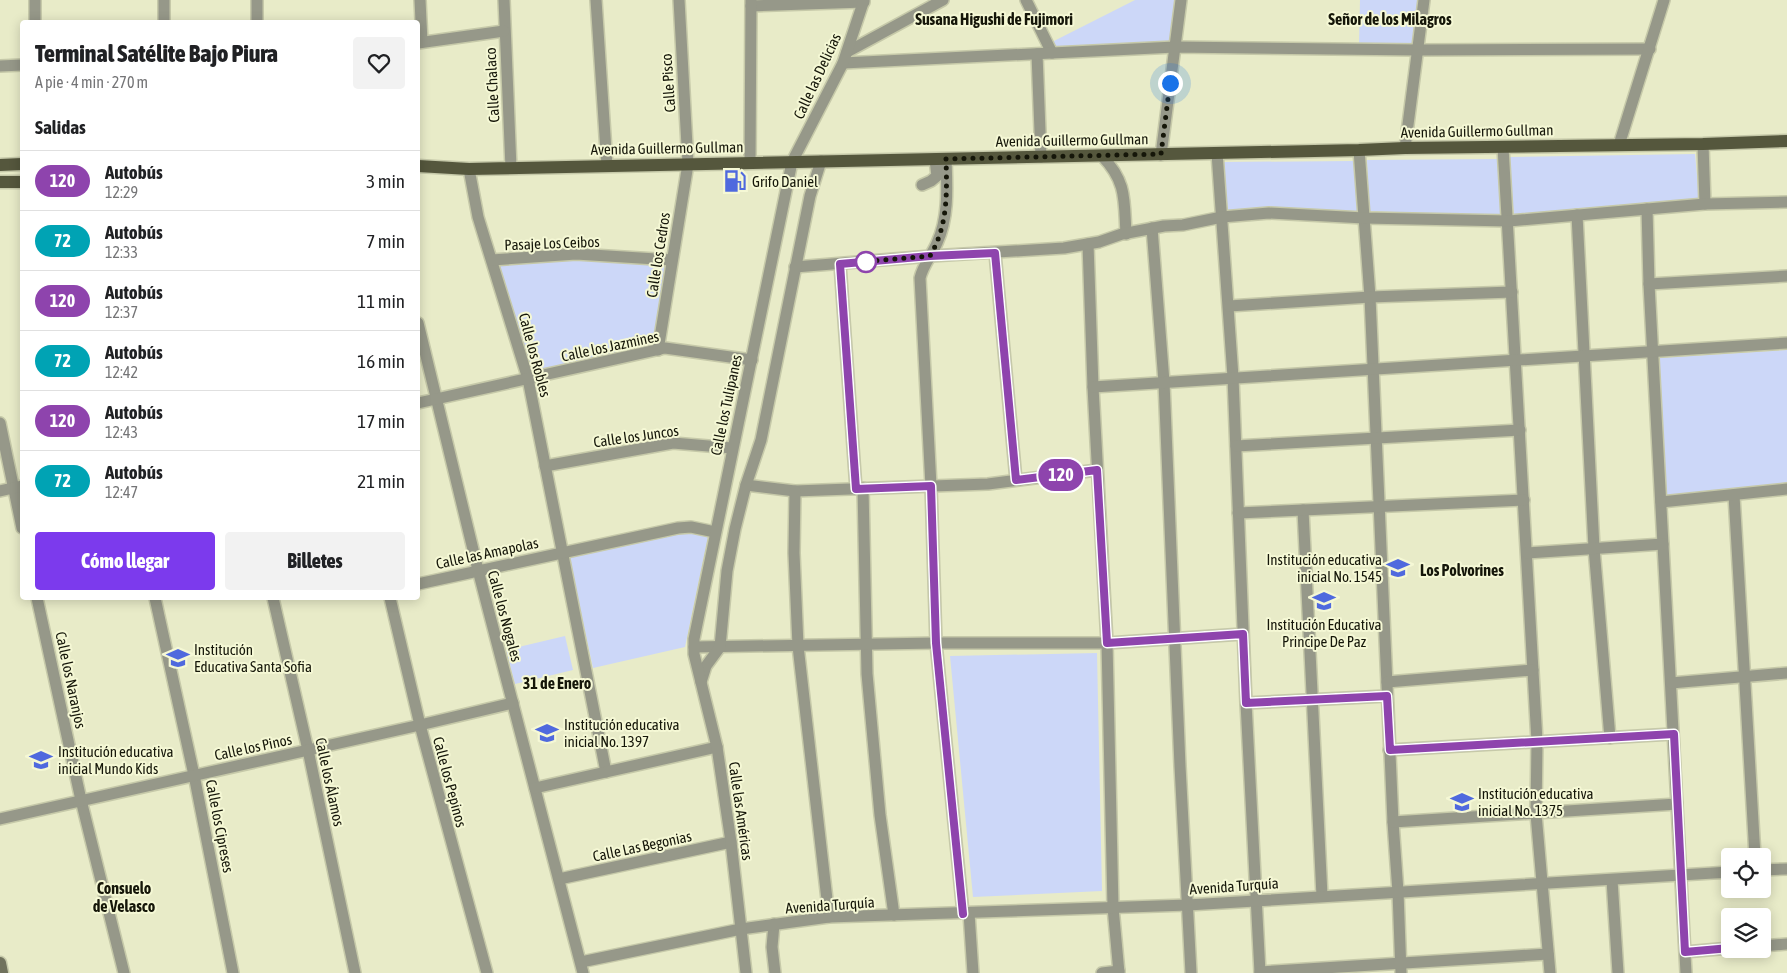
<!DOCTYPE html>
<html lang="es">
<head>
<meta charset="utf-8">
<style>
	body { margin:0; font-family:"Asap Condensed",sans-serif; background:#f2f2f2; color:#202124; height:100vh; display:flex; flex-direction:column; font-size:19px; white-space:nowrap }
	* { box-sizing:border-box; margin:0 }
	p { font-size:16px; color:#757577 }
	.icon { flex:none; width:28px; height:28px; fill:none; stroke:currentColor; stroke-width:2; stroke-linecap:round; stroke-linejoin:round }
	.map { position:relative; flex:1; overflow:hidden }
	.drawer { position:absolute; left:20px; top:20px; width:400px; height:580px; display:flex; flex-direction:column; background:#fff; border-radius:5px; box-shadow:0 2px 12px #0003 }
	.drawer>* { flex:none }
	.badge { padding:0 10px; border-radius:16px; font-size:18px; line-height:32px }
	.controls { position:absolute; left:1721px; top:848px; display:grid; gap:10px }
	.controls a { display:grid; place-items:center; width:50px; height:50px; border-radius:5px; background:#fff; box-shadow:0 2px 12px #0003; font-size:25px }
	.you { position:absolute; width:25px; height:25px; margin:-12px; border:4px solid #fff; border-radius:50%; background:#1a73e8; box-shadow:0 0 0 8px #1a73e833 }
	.map>.badge { position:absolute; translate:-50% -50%; box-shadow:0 0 0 2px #fff }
	h2 { padding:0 15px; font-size:19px; line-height:45px }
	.round { display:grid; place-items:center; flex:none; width:52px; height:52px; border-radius:5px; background:#f2f2f2 }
	.summary { display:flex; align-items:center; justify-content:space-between; height:85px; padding:0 15px }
	h1 { font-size:24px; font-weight:800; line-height:38px }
	.button { display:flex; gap:10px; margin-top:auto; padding:10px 15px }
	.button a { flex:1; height:58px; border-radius:5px; background:#7c3aed; color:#fff; font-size:20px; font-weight:800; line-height:58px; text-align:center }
	.button a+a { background:#f2f2f2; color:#202124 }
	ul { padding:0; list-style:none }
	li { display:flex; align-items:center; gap:15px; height:60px; padding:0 15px; border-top:1px solid #e0e0e0 }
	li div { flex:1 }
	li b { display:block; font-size:19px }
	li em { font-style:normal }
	li .badge { min-width:55px; font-weight:700; text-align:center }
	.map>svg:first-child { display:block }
</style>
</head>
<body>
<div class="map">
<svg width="1787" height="973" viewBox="0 0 1787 973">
	<rect width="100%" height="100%" fill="#e8ebc8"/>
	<g fill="#ccd7f8">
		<polygon points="1135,0 1177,0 1172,41 1054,47 1052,42"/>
		<polygon points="1360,0 1420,0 1415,46 1359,46"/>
		<polygon points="1695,154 1699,198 1514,216 1509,157"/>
		<polygon points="1499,159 1502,216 1369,211 1367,160"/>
		<polygon points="1353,161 1359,213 1264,207 1228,211 1223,162"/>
		<polygon points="582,260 666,265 653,346 532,374 497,266"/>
		<polygon points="1787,350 1787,486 1666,497 1659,358"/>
		<polygon points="684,532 708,537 685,647 593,668 569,557"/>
		<polygon points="565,636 573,670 515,684 506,650"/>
		<polygon points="1097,653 1102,891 973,897 950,656"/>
	</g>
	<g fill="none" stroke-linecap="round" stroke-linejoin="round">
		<defs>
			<g id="street">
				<polyline points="35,0 35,22"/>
				<polyline points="164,0 164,22"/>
				<polyline points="420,0 422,42"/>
				<polyline points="504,0 511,168"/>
				<polyline points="596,0 607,166"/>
				<polyline points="1026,0 1052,53"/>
				<polyline points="751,6 864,2"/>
				<polyline points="257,22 257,0"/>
				<polyline points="418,43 504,31"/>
				<polyline points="847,52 943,0"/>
				<polyline points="1037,54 1041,157"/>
				<polyline points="843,63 1175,47 1418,50 1650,49"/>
				<polyline points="0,66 22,65"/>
				<polyline points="1703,144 1705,204"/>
				<polyline points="1619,145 1664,0"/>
				<polyline points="1503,147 1537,741 1536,814 1550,973"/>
				<polyline points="1405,148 1424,0"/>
				<polyline points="1359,150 1370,297 1393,822 1398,892 1401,973"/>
				<polyline points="1217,153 1233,377 1246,703 1260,973"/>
				<polyline points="1161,155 1181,0"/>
				<path d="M 1102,156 C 1127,182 1124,200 1126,234"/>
				<path d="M 946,159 C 947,187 949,217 937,243 C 932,255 923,265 920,278 L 931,486 L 936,643 L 963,913"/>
				<polyline points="750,163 751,0"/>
				<polyline points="469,169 478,217 528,379 606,772"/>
				<polyline points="922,185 931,181 937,176 935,159"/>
				<polyline points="1647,209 1649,284 1686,973"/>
				<polyline points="1577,215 1594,548 1610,738"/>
				<polyline points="1152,228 1164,382 1180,766 1191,973"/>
				<polyline points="1088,244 1093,387 1107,643 1113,907 1119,973"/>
				<polyline points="995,253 1016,480"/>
				<polyline points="492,260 576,254 672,260"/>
				<polyline points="840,264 856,489"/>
				<polyline points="795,267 931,256 1064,248 1099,242 1122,234 1164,226 1183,225 1222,217 1269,213 1364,218 1509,221 1705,204 1787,202"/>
				<polyline points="1649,284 1787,276"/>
				<polyline points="1229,306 1370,297 1512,292"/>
				<polyline points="418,323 478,570 583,973"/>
				<polyline points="658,350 688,164 679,0"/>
				<polyline points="1093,387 1787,343"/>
				<polyline points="418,403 665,348 752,360"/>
				<polyline points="0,423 22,528"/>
				<polyline points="1236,446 1520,430"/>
				<polyline points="545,466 673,443 732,448"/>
				<polyline points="746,485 795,491 988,484 1097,470"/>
				<polyline points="863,488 867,674 880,815 894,915"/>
				<polyline points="0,491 22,486"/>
				<polyline points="795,491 794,553 798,646 829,917"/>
				<polyline points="1734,495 1755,856"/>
				<polyline points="1661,502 1787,489"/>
				<polyline points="1303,510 1322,896"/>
				<polyline points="1238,513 1524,500"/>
				<polyline points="1527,553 1663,544"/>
				<polyline points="418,584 678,528 691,527 715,532"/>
				<polyline points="37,598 81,800 124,973"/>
				<polyline points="155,598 194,775 233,973"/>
				<polyline points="273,598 308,750 355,973"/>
				<polyline points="390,598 420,725 487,973"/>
				<polyline points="694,647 936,643 1107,643 1243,634"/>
				<polyline points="701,682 706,666 720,647 727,571 735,529 746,485 761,440 810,196 821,161"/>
				<polyline points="1387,682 1533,670"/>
				<polyline points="1671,683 1787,673"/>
				<polyline points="1246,703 1387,696"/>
				<polyline points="1389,750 1673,734"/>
				<polyline points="535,788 717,747"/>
				<polyline points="0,819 420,725 513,703"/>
				<polyline points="1393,822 1677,804"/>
				<polyline points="1762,870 1787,869"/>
				<polyline points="559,879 731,842"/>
				<polyline points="1612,880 1618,973"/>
				<polyline points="969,913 973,973"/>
				<polyline points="774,924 772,947 775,973"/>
				<polyline points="1762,946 1787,944"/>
				<polyline points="1685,952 1730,948"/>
				<polyline points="581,962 741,929 829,917 1188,905 1730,872"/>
				<polyline points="1260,972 1548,954"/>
				<polyline points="746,973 731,842 717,747 694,654 694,639 792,162 843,63 864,0"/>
				<polyline points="1102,973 1119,971"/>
			</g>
			<polyline id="secondary" points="0,963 2,973"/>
			<g id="primary">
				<polyline points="0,165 22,164"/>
				<polyline points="418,166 469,169 1359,150 1405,148 1703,144 1787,141"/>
				<polyline points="0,182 22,182"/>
			</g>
		</defs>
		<use href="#street" stroke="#c6c9a9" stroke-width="14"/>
		<use href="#secondary" stroke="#c6c9a9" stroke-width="15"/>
		<use href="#primary" stroke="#c6c9a9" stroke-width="15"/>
		<use href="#street" stroke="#969889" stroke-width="11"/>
		<use href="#secondary" stroke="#70725d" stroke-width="12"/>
		<use href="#primary" stroke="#55573d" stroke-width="12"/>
	</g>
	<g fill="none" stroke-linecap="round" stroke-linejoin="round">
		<defs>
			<polyline id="line" points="963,914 936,643 931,486 856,489 840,264 930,256 995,253 1016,480 1097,470 1107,643 1243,634 1246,703 1387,696 1390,750 1674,734 1685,952 1730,948"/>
		</defs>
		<use href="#line" stroke="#fff" stroke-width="11"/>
		<use href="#line" stroke="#8e44ad" stroke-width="8"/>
		<path stroke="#151609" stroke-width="5" stroke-dasharray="0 9" d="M 866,262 L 858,262 L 930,256 C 948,226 947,193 946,159 L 1161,154 L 1170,83"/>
	</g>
	<defs>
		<symbol id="fuel-bare" viewBox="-9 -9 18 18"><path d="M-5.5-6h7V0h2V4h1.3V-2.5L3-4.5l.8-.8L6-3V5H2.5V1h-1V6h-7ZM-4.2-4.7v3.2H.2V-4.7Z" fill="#4f69de" stroke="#f5f8d5" stroke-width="2.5" paint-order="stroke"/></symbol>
		<symbol id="school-bare" viewBox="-9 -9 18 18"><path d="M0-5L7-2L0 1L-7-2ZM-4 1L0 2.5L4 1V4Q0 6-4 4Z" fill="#4f69de" stroke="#f5f8d5" stroke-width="2.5" paint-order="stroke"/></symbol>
	</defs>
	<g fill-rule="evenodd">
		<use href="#fuel-bare" x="719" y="165" width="32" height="32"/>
		<use href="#school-bare" x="1382" y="552" width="32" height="32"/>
		<use href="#school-bare" x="1308" y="585" width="32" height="32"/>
		<use href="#school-bare" x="162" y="642" width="32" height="32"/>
		<use href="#school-bare" x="531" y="717" width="32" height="32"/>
		<use href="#school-bare" x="25" y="744" width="32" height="32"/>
		<use href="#school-bare" x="1446" y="786" width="32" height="32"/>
	</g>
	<circle fill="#fff" stroke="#8e44ad" stroke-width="2.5" cx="866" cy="262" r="10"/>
	<g text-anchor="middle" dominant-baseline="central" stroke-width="4" stroke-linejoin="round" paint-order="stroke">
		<g font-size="15" fill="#151609" stroke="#f5f8d5">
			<text transform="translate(817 76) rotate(-65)">Calle las Delicias</text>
			<text transform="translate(668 83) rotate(-94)">Calle Pisco</text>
			<text transform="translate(492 85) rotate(-93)">Calle Chalaco</text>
			<text transform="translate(1477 131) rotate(-1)">Avenida Guillermo Gullman</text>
			<text transform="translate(1072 140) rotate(-1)">Avenida Guillermo Gullman</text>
			<text transform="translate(667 148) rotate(-1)">Avenida Guillermo Gullman</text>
			<text transform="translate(552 243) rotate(-2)">Pasaje Los Ceibos</text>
			<text transform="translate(658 255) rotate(-81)">Calle los Cedros</text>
			<text transform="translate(610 346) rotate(-12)">Calle los Jazmines</text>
			<text transform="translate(535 355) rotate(75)">Calle los Robles</text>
			<text transform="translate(726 405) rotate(-78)">Calle los Tulipanes</text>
			<text transform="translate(636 436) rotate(-8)">Calle los Juncos</text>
			<text transform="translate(487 553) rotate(-12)">Calle las Amapolas</text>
			<text transform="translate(505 616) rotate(75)">Calle los Nogales</text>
			<text transform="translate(71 680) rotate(78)">Calle los Naranjos</text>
			<text transform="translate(253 747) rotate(-12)">Calle los Pinos</text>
			<text transform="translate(330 782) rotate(78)">Calle los Álamos</text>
			<text transform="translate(450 782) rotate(75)">Calle los Pepinos</text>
			<text transform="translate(741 811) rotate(82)">Calle las Américas</text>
			<text transform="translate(220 826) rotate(79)">Calle los Cipreses</text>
			<text transform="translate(642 846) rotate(-12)">Calle Las Begonias</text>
			<text transform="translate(1234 886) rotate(-4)">Avenida Turquía</text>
			<text transform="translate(830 905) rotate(-4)">Avenida Turquía</text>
		</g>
		<g font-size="15" fill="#151609" stroke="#f5f8d5" text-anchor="start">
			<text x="752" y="181">Grifo Daniel</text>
			<text x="1382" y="559" text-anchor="end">Institución educativa<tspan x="1382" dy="17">inicial No. 1545</tspan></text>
			<text x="1324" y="624" text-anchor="middle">Institución Educativa<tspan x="1324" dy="17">Principe De Paz</tspan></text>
			<text x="194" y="649">Institución<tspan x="194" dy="17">Educativa Santa Sofia</tspan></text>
			<text x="564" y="724">Institución educativa<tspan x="564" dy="17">inicial No. 1397</tspan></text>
			<text x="58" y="751">Institución educativa<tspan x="58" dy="17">inicial Mundo Kids</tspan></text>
			<text x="1478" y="793">Institución educativa<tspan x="1478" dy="17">inicial No. 1375</tspan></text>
		</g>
		<g font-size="16" font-weight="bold" fill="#151609" stroke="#f5f8d5">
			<text x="994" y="19">Susana Higushi de Fujimori</text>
			<text x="1390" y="19">Señor de los Milagros</text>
			<text x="1462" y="570">Los Polvorines</text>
			<text x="557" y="683">31 de Enero</text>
			<text x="124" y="888">Consuelo<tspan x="124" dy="18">de Velasco</tspan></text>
		</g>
	</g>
</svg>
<div class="controls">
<a><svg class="icon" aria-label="locate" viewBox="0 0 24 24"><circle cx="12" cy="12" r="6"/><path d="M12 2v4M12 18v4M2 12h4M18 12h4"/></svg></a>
<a><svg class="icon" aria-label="layers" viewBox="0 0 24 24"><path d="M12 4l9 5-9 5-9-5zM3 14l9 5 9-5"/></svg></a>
</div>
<div class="you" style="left:1170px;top:83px"></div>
<b class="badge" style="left:1061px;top:475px;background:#8e44ad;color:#fff">120</b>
<section class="drawer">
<div class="summary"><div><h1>Terminal Satélite Bajo Piura</h1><p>A pie · 4 min · 270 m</p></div><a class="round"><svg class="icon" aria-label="heart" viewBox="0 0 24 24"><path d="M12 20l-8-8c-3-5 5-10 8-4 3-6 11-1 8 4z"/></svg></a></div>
<h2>Salidas</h2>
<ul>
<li><span class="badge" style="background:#8e44ad;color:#fff">120</span><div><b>Autobús</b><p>12:29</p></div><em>3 min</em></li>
<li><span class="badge" style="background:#00a3b4;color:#fff">72</span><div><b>Autobús</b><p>12:33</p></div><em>7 min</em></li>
<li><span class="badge" style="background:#8e44ad;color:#fff">120</span><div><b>Autobús</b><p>12:37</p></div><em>11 min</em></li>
<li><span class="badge" style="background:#00a3b4;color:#fff">72</span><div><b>Autobús</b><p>12:42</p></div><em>16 min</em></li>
<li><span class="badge" style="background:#8e44ad;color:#fff">120</span><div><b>Autobús</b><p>12:43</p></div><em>17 min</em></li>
<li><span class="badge" style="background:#00a3b4;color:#fff">72</span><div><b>Autobús</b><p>12:47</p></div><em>21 min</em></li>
</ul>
<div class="button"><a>Cómo llegar</a><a>Billetes</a></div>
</section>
</div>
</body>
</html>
